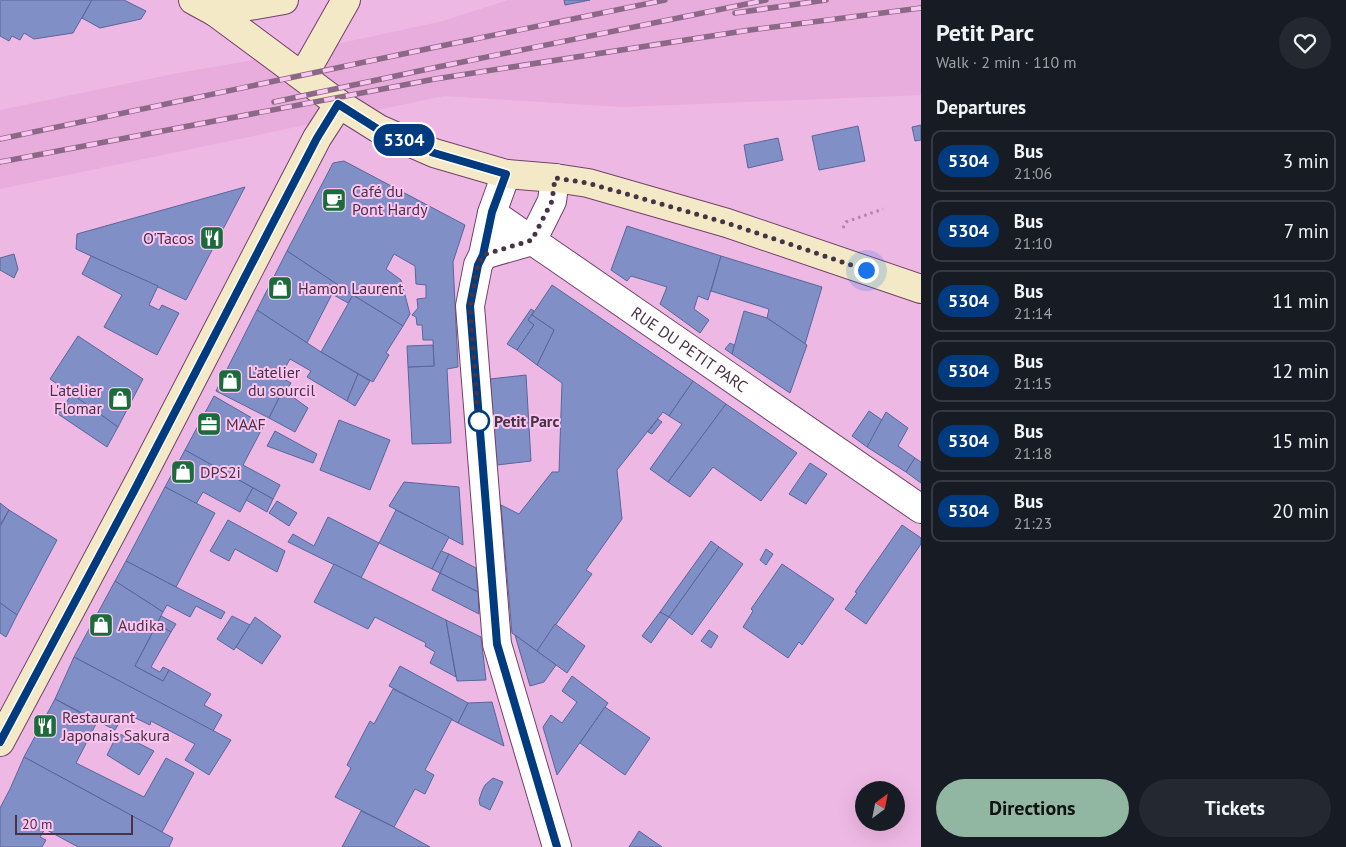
<!DOCTYPE html>
<html lang="en">
<head>
<meta charset="utf-8">
<style>
	body { margin:0; font-family:"PT Sans",sans-serif; background:#242831; color:#f1f3f6; height:100vh; display:flex; flex-direction:column; font-size:19px; white-space:nowrap }
	* { box-sizing:border-box; margin:0 }
	p { font-size:16px; color:#9ea1a6 }
	.icon { flex:none; width:28px; height:28px; fill:none; stroke:currentColor; stroke-width:2; stroke-linecap:round; stroke-linejoin:round }
	.map { position:relative; flex:1; overflow:hidden }
	.details { display:flex; flex-direction:column; background:#171b24; width:425px }
	.details>* { flex:none }
	.badge { padding:0 10px; border-radius:16px; font-size:18px; line-height:32px }
	.needle { width:32px; rotate:32deg }
	.fabs { position:absolute; left:855px; top:781px; display:grid; gap:10px }
	.fabs a { display:grid; place-items:center; width:50px; height:50px; border-radius:50%; background:#171b24; box-shadow:0 5px 20px #0002; font-size:25px }
	.scale { position:absolute; left:15px; bottom:12px; width:118px; box-sizing:border-box; padding-left:5px; border:2px solid #483345; border-top:0; font-size:14px; line-height:18px; white-space:nowrap; color:#483345; -webkit-text-stroke:4px #fbc5f1; paint-order:stroke }
	.you { position:absolute; width:25px; height:25px; margin:-12px; border:4px solid #fff; border-radius:50%; background:#1a73e8; box-shadow:0 0 0 8px #1a73e833 }
	.map>.badge { position:absolute; translate:-50% -50%; box-shadow:0 0 0 2px #fff }
	h2 { padding:0 15px; font-size:19px; line-height:45px }
	.round { display:grid; place-items:center; flex:none; width:52px; height:52px; border-radius:26px; background:#242831 }
	.headline { display:flex; align-items:center; justify-content:space-between; height:85px; padding:0 15px }
	h1 { font-size:24px; font-weight:600; line-height:38px }
	.cta { display:flex; gap:10px; margin-top:auto; padding:10px 15px }
	.cta a { flex:1; height:58px; border-radius:30px; background:#91b6a2; color:#111; font-size:20px; font-weight:600; line-height:58px; text-align:center }
	.cta a+a { background:#242831; color:#f1f3f6 }
	ul { padding:0; list-style:none }
	li { display:flex; align-items:center; gap:15px; height:62px; margin:0 10px 8px; padding:0 5px; border:2px solid #363941; border-radius:10px }
	li div { flex:1 }
	li b { display:block; font-size:19px }
	li em { font-style:normal }
	li .badge { min-width:55px; font-weight:700; text-align:center }
	main { display:flex; flex:1; min-height:0 }
	.map>svg:first-child { display:block }
</style>
</head>
<body>
<main>
<div class="map">
<svg width="921" height="847" viewBox="0 0 921 847">
	<rect width="100%" height="100%" fill="#eeb8e4"/>
	<polygon fill="#e8acdd" points="508,0 921,0 921,95 623,107 444,96 0,189 0,110 173,74 300,52 443,21"/>
	<g fill="#818fc7" stroke="#59669a">
		<polygon points="1,0 92,0 73,33 34,39 24,33 20,40 12,36 9,41 0,36 0,2"/>
		<polygon points="92,0 124,0 146,11 141,19 100,28 82,18"/>
		<polygon points="564,0 590,0 565,5"/>
		<polygon points="921,125 921,140 915,141 912,127"/>
		<polygon points="858,126 865,161 819,170 812,136"/>
		<polygon points="778,138 783,160 748,168 744,145"/>
		<polygon points="344,161 465,225 453,262 458,367 447,369 451,443 412,444 408,367 434,366 433,340 423,340 422,325 417,325 416,317 412,315 418,308 417,299 426,298 426,285 416,284 415,266 394,254 386,269 401,280 410,314 403,326 353,295 287,251 333,163"/>
		<polygon points="245,187 186,300 76,249 77,234"/>
		<polygon points="627,226 721,256 708,300 698,296 694,309 709,320 700,333 660,304 667,287 631,276 627,281 611,270"/>
		<polygon points="287,251 353,295 348,303 332,294 307,343 257,310"/>
		<polygon points="14,254 18,269 14,278 0,270 0,258"/>
		<polygon points="91,256 158,286 149,305 159,310 162,305 179,313 157,355 104,327 122,295 82,274"/>
		<polygon points="721,256 822,287 805,344 767,318 769,309 711,291"/>
		<polygon points="552,285 693,381 669,416 663,412 617,470 622,519 586,570 592,574 537,651 512,633 501,505 519,514 552,472 559,472 562,383 537,365 554,330 532,315"/>
		<polygon points="353,295 403,326 386,353 389,355 373,382 321,352"/>
		<polygon points="531,309 534,311 528,320 534,325 517,350 507,344"/>
		<polygon points="257,310 321,352 358,374 347,401 307,377 311,371 290,359 280,377 291,383 283,396 281,394 269,418 216,391"/>
		<polygon points="744,311 767,318 807,345 790,393 732,354"/>
		<polygon points="532,315 554,330 537,365 517,350 534,325 528,320"/>
		<polygon points="78,336 143,379 118,427 50,379"/>
		<polygon points="730,343 734,345 732,354 725,349"/>
		<polygon points="433,345 434,366 408,367 407,346"/>
		<polygon points="358,374 370,381 355,406 347,401"/>
		<polygon points="526,375 531,461 497,465 490,379"/>
		<polygon points="693,381 726,404 668,482 650,469 682,424 669,416"/>
		<polygon points="286,392 308,408 295,432 269,418 281,394 283,396"/>
		<polygon points="72,394 118,427 107,447 58,414"/>
		<polygon points="214,396 264,425 243,465 280,485 273,499 185,450"/>
		<polygon points="726,404 797,453 761,501 713,467 690,497 668,482"/>
		<polygon points="869,411 882,420 867,447 852,436"/>
		<polygon points="886,412 908,428 898,446 915,458 906,472 867,447"/>
		<polygon points="658,419 662,422 652,434 648,432"/>
		<polygon points="339,420 390,440 370,490 320,470"/>
		<polygon points="275,431 317,454 313,463 267,446"/>
		<polygon points="185,450 253,488 240,512 203,492 196,504 165,487"/>
		<polygon points="915,458 921,462 921,483 906,472"/>
		<polygon points="810,463 827,474 806,504 789,494"/>
		<polygon points="404,482 459,487 463,545 389,506"/>
		<polygon points="165,487 215,513 176,587 126,561"/>
		<polygon points="253,488 273,499 267,512 246,500"/>
		<polygon points="277,501 297,513 289,526 269,513"/>
		<polygon points="0,503 9,510 0,525"/>
		<polygon points="9,510 57,540 17,615 0,603 0,527"/>
		<polygon points="396,510 449,537 432,569 379,543"/>
		<polygon points="328,517 379,543 361,578 288,542 293,534 314,546"/>
		<polygon points="228,520 285,551 277,572 235,549 229,561 210,551"/>
		<polygon points="902,525 921,538 921,544 866,624 845,609 857,593 855,592"/>
		<polygon points="711,541 719,547 669,617 660,612"/>
		<polygon points="719,547 743,564 692,635 669,617"/>
		<polygon points="766,549 773,554 766,565 760,560"/>
		<polygon points="441,551 449,554 440,573 432,569"/>
		<polygon points="449,554 476,568 478,592 440,573"/>
		<polygon points="126,561 176,587 225,612 221,619 196,606 190,617 167,605 163,612 115,581"/>
		<polygon points="334,564 446,620 456,677 430,663 435,652 425,646 426,643 375,617 368,629 314,602"/>
		<polygon points="782,564 834,599 802,645 799,642 788,658 743,627 753,611 751,609"/>
		<polygon points="440,573 478,592 479,614 432,590"/>
		<polygon points="115,581 163,612 135,666 163,681 169,670 211,694 204,705 222,715 213,731 74,657"/>
		<polygon points="0,603 17,615 6,637 0,633"/>
		<polygon points="660,612 669,617 651,643 642,636"/>
		<polygon points="161,616 176,624 171,632 157,624"/>
		<polygon points="232,616 250,625 234,650 217,639"/>
		<polygon points="255,617 281,636 262,664 236,647"/>
		<polygon points="446,620 481,637 486,680 457,681"/>
		<polygon points="157,624 171,632 151,667 160,672 163,667 169,670 163,681 135,666"/>
		<polygon points="555,624 585,646 567,673 537,651"/>
		<polygon points="709,630 718,636 711,648 701,641"/>
		<polygon points="515,635 556,665 544,682 530,686"/>
		<polygon points="74,657 231,740 209,775 185,760 195,744 151,721 150,725 125,713 115,730 55,699"/>
		<polygon points="400,666 468,703 458,723 389,686"/>
		<polygon points="572,676 608,703 557,775 543,727 551,715 562,723 577,702 562,691"/>
		<polygon points="393,689 452,719 425,770 434,775 425,794 415,789 394,827 335,797 351,768 347,765 370,721 374,724"/>
		<polygon points="55,699 97,722 76,763 144,797 166,758 194,773 162,832 24,757"/>
		<polygon points="492,702 504,746 458,723 468,703"/>
		<polygon points="605,707 650,738 625,775 580,743"/>
		<polygon points="118,733 154,751 139,775 107,755"/>
		<polygon points="24,757 173,838 169,847 78,847 45,829 40,837 46,840 42,847 0,847 0,808 10,789"/>
		<polygon points="493,778 503,782 490,810 480,805 479,800 482,791 485,785"/>
		<polygon points="361,811 394,827 430,847 342,847"/>
		<polygon points="639,831 662,847 629,847"/>
	</g>
	<g fill="none" stroke-linecap="round" stroke-linejoin="round">
		<defs>
			<g id="street">
				<polyline points="506,174 492,213 483,255 478,265 470,306 497,644 557,847"/>
				<path id="s1" d="M 492,213 L 556,257 L 921,509"/>
				<polyline points="483,255 532,241 552,201 555,178"/>
			</g>
			<g id="secondary">
				<polyline points="193,0 215,12 339,104 379,129 434,153 506,174 555,178 588,183 727,223 921,289"/>
				<polyline points="215,12 284,0"/>
				<polyline points="303,76 346,0"/>
				<polyline points="0,742 142,476 317,138 339,104"/>
			</g>
		</defs>
		<use href="#street" stroke="#71436a" stroke-width="30"/>
		<use href="#secondary" stroke="#71436a" stroke-width="30"/>
		<polyline stroke="#b086a9" stroke-width="3" stroke-dasharray="2.5 4" stroke-linecap="butt" points="843,228 846,222 883,209"/>
		<use href="#street" stroke="#fff" stroke-width="28"/>
		<use href="#secondary" stroke="#f3e9c6" stroke-width="28"/>
		<defs>
			<g id="rail">
				<polyline points="735,13 826,0"/>
				<polyline points="274,102 433,68 766,0"/>
				<polyline points="0,139 436,47 665,0"/>
				<polyline points="0,162 435,79 750,30 921,8"/>
			</g>
		</defs>
		<use href="#rail" stroke="#8b6885" stroke-width="5.5"/>
		<use href="#rail" stroke="#fbc5f1" stroke-width="4" stroke-dasharray="11" stroke-linecap="butt"/>
	</g>
	<g fill="none" stroke-linecap="round" stroke-linejoin="round">
		<defs>
			<polyline id="line" points="0,742 134,491 317,138 338,104 379,130 434,153 506,174 492,212 483,255 478,265 470,306 497,644 557,847"/>
		</defs>
		<use href="#line" stroke="#fff" stroke-width="11"/>
		<use href="#line" stroke="#003b80" stroke-width="8"/>
		<polyline stroke="#483345" stroke-width="5" stroke-dasharray="0 9" points="479,421 479,425 470,306 478,265 483,255 532,240 552,201 555,178 588,183 727,223 866,270"/>
	</g>
	<defs>
		<symbol id="cafe-square" viewBox="-11 -11 22 22"><rect x="-9" y="-9" width="18" height="18" rx="4" fill="#1b6b3b" stroke="#fbc5f1"/><path d="M-5.5-4.5H6V0H3Q3 3.5 0 3.5H-2.5Q-5.5 3.5-5.5 0ZM3-3.2v2h1.7v-2ZM-6 4.5H4V6H-6Z" fill="#fff"/></symbol>
		<symbol id="restaurant-square" viewBox="-11 -11 22 22"><rect x="-9" y="-9" width="18" height="18" rx="4" fill="#1b6b3b" stroke="#fbc5f1"/><path d="M-5-6h1v4h1v-4h1v4h1v-4h1v5L-1.5 .5V6h-2V.5L-5-1ZM5-6V6H3V1.5H1.5Q1.5-4 5-6Z" fill="#fff"/></symbol>
		<symbol id="shop-square" viewBox="-11 -11 22 22"><rect x="-9" y="-9" width="18" height="18" rx="4" fill="#1b6b3b" stroke="#fbc5f1"/><path d="M-5-2.5h2.3a2.7 3.5 0 0 1 5.4 0H5L5.5 6h-11ZM-1.5-2.5h3a1.5 2.3 0 0 0-3 0Z" fill="#fff"/></symbol>
		<symbol id="office-square" viewBox="-11 -11 22 22"><rect x="-9" y="-9" width="18" height="18" rx="4" fill="#1b6b3b" stroke="#fbc5f1"/><path d="M-6-3h4V-5.5h4V-3h4V5H-6ZM-1-4.5V-3h2v-1.5ZM-6 0V1H6V0Z" fill="#fff"/></symbol>
	</defs>
	<g fill-rule="evenodd">
		<use href="#cafe-square" x="320" y="186" width="28" height="28"/>
		<use href="#restaurant-square" x="198" y="224" width="28" height="28"/>
		<use href="#shop-square" x="266" y="274" width="28" height="28"/>
		<use href="#shop-square" x="216" y="367" width="28" height="28"/>
		<use href="#shop-square" x="106" y="385" width="28" height="28"/>
		<use href="#office-square" x="195" y="410" width="28" height="28"/>
		<use href="#shop-square" x="169" y="458" width="28" height="28"/>
		<use href="#shop-square" x="87" y="611" width="28" height="28"/>
		<use href="#restaurant-square" x="31" y="712" width="28" height="28"/>
	</g>
	<circle fill="#fff" stroke="#003b80" stroke-width="2.5" cx="479" cy="421" r="10"/>
	<g text-anchor="middle" dominant-baseline="central" stroke-width="4" stroke-linejoin="round" paint-order="stroke">
		<g font-size="16" fill="#483345" stroke="#fbc5f1" text-anchor="start">
			<text x="352" y="191">Café du<tspan x="352" dy="18">Pont Hardy</tspan></text>
			<text x="194" y="238" text-anchor="end">O'Tacos</text>
			<text x="298" y="288">Hamon Laurent</text>
			<text x="248" y="372">L’atelier<tspan x="248" dy="18">du sourcil</tspan></text>
			<text x="102" y="390" text-anchor="end">L'atelier<tspan x="102" dy="18">Flomar</tspan></text>
			<text x="226" y="424">MAAF</text>
			<text x="200" y="472">DPS2i</text>
			<text x="118" y="625">Audika</text>
			<text x="62" y="717">Restaurant<tspan x="62" dy="18">Japonais Sakura</tspan></text>
		</g>
		<g font-size="16" fill="#483345" stroke="#fbc5f1">
			<text stroke="none"><textPath href="#s1" startOffset="240">RUE DU PETIT PARC</textPath></text>
		</g>
		<g font-size="16" font-weight="bold" fill="#483345" stroke="#fbc5f1" text-anchor="start">
			<text x="494" y="421">Petit Parc</text>
		</g>
	</g>
</svg>
<div class="fabs">
<a><svg class="needle" viewBox="-14 -14 28 28"><path d="M0-13l5 13h-10z" fill="#e53935"/><path d="M0 13l5-13h-10z" fill="#9ea1a6"/></svg></a>
</div>
<div class="scale">20 m</div>
<div class="you" style="left:866px;top:270px"></div>
<b class="badge" style="left:404px;top:140px;background:#003b80;color:#fff">5304</b>
</div>
<section class="details">
<div class="headline"><div><h1>Petit Parc</h1><p>Walk · 2 min · 110 m</p></div><a class="round"><svg class="icon" aria-label="heart" viewBox="0 0 24 24"><path d="M12 20l-8-8c-3-5 5-10 8-4 3-6 11-1 8 4z"/></svg></a></div>
<h2>Departures</h2>
<ul>
<li><span class="badge" style="background:#003b80;color:#fff">5304</span><div><b>Bus</b><p>21:06</p></div><em>3 min</em></li>
<li><span class="badge" style="background:#003b80;color:#fff">5304</span><div><b>Bus</b><p>21:10</p></div><em>7 min</em></li>
<li><span class="badge" style="background:#003b80;color:#fff">5304</span><div><b>Bus</b><p>21:14</p></div><em>11 min</em></li>
<li><span class="badge" style="background:#003b80;color:#fff">5304</span><div><b>Bus</b><p>21:15</p></div><em>12 min</em></li>
<li><span class="badge" style="background:#003b80;color:#fff">5304</span><div><b>Bus</b><p>21:18</p></div><em>15 min</em></li>
<li><span class="badge" style="background:#003b80;color:#fff">5304</span><div><b>Bus</b><p>21:23</p></div><em>20 min</em></li>
</ul>
<div class="cta"><a>Directions</a><a>Tickets</a></div>
</section>
</main>
</body>
</html>
